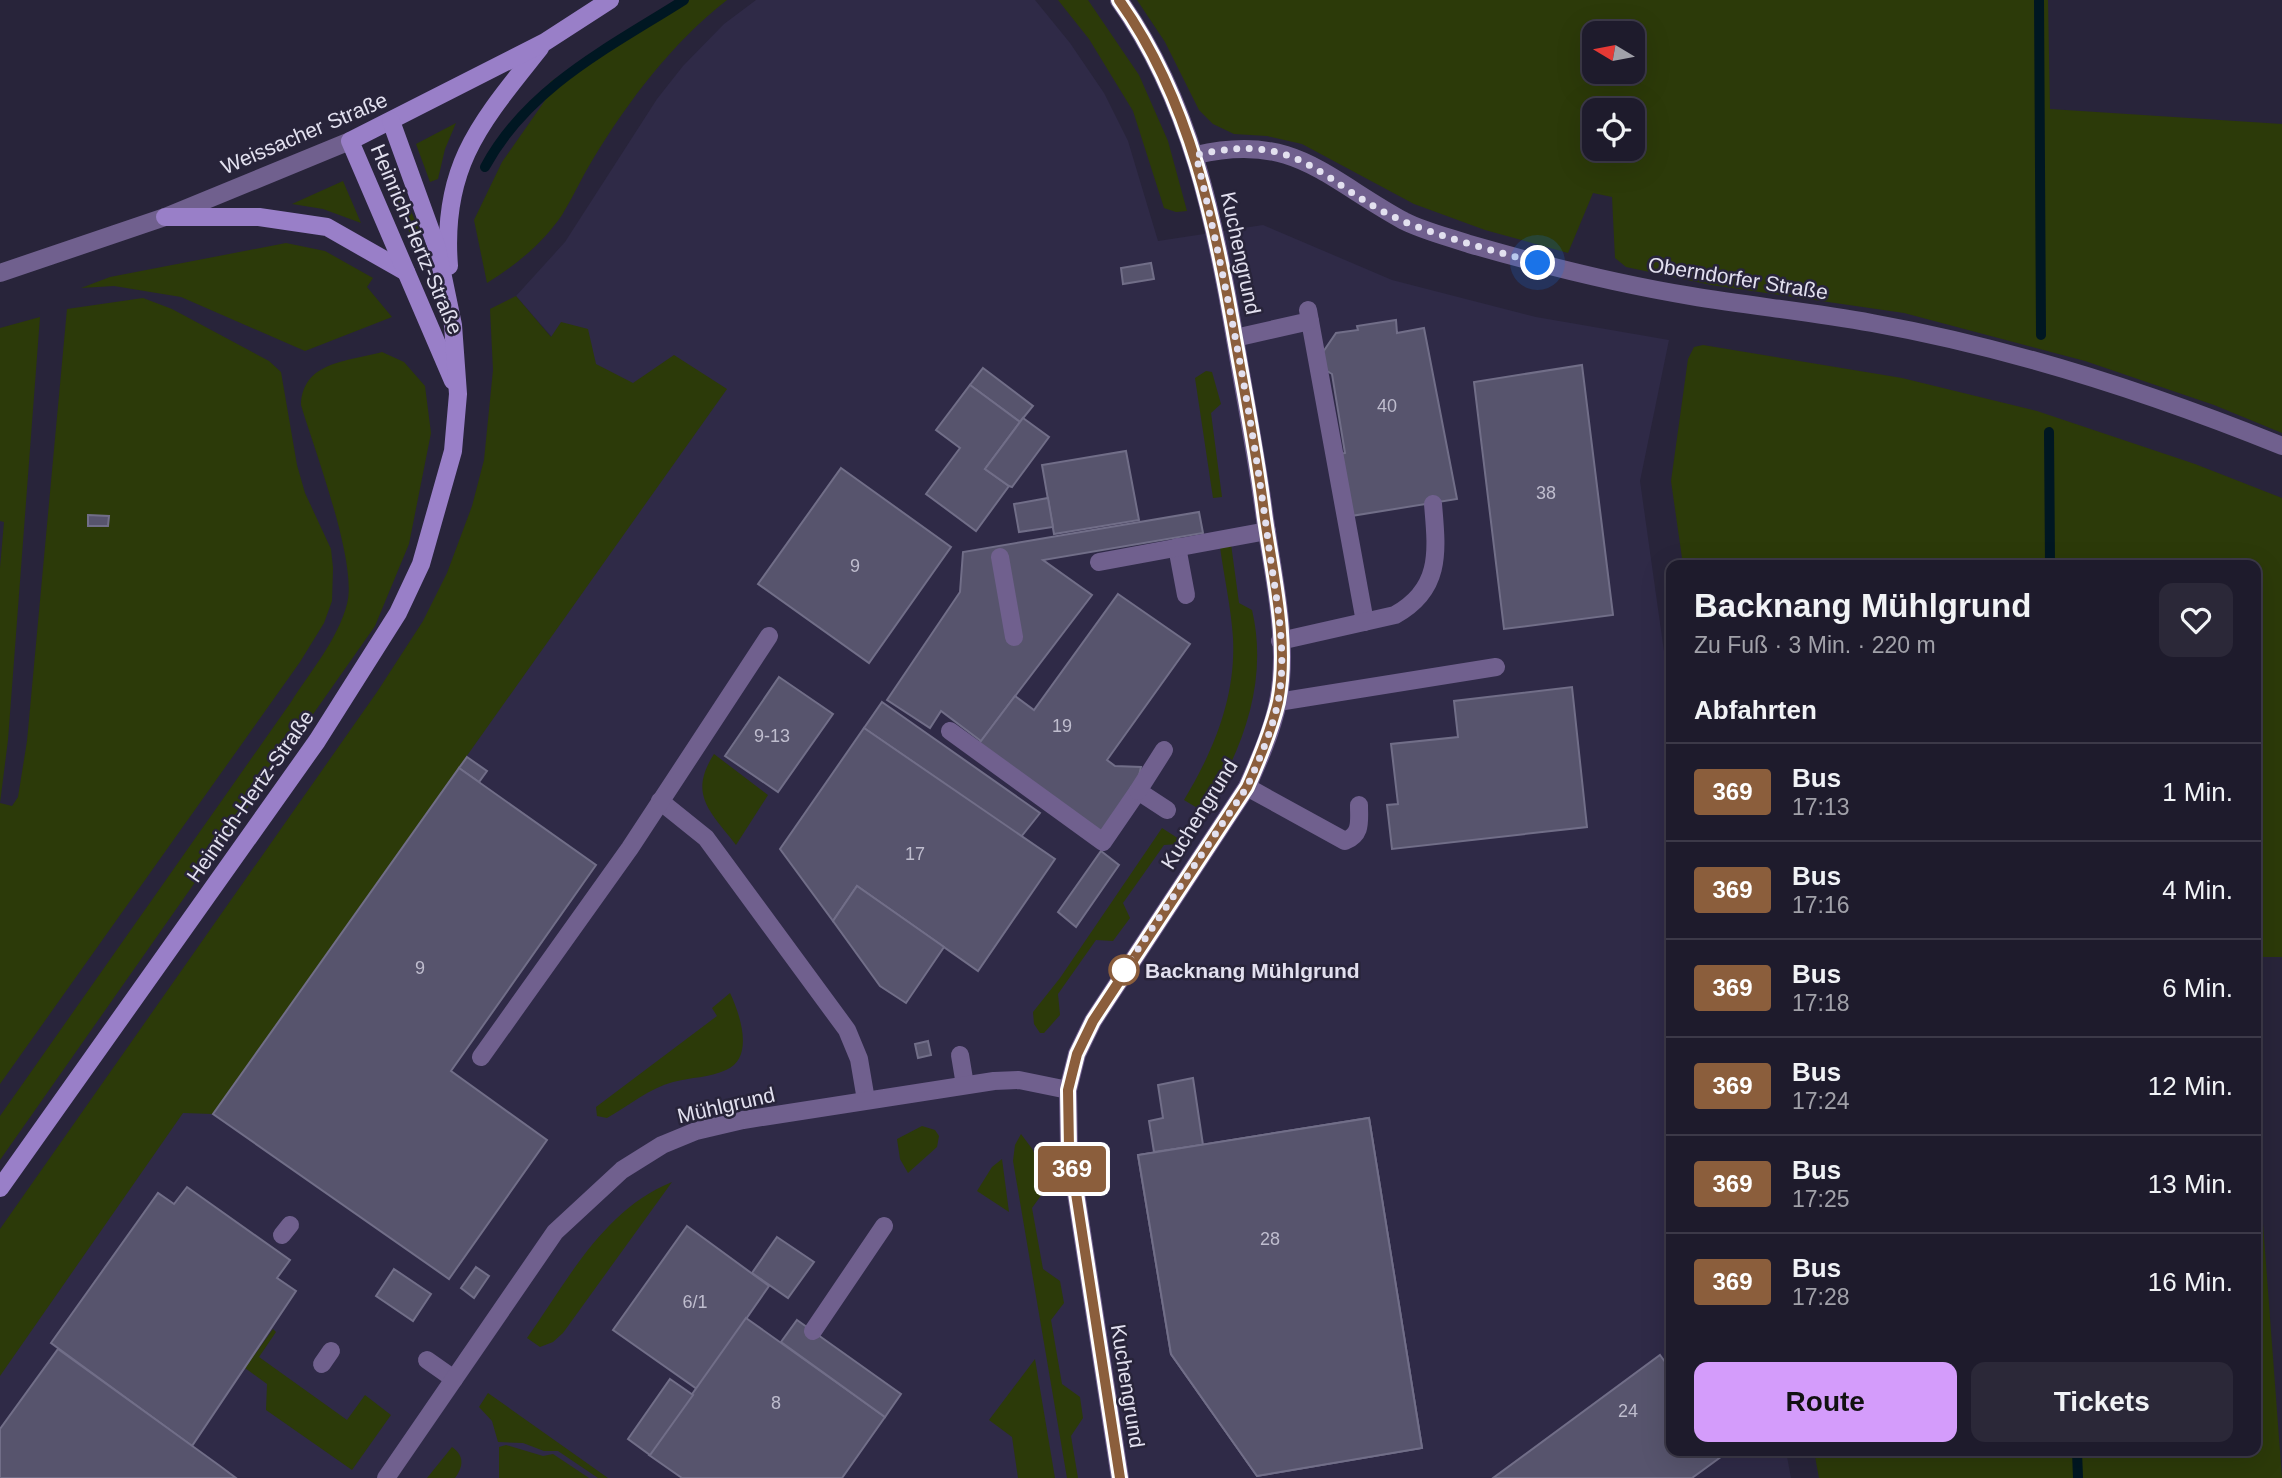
<!DOCTYPE html>
<html lang="de">
<head>
<meta charset="utf-8">
<style>
	body { margin:0; font-family:Arial,sans-serif; background:#2b2838; color:#f1f3f6; height:100vh; display:flex; flex-direction:column; font-size:26px; white-space:nowrap }
	* { box-sizing:border-box; margin:0 }
	p { font-size:23px; color:#a1a1a9 }
	.icon { flex:none; width:38px; height:38px; fill:none; stroke:currentColor; stroke-width:2; stroke-linecap:round; stroke-linejoin:round }
	.map { position:relative; flex:1; overflow:hidden }
	.panel { position:absolute; left:1666px; top:560px; width:595px; height:896px; display:flex; flex-direction:column; background:#1e1b2c; border-radius:14px; box-shadow:0 7px 28px #0002,0 0 0 2px #3c3948 }
	.panel>* { flex:none }
	.badge { padding:0 14px; border-radius:5px; font-size:24px; line-height:46px }
	.needle { width:46px; rotate:280deg }
	.tools { position:absolute; left:1582px; top:21px; display:grid; gap:14px }
	.tools a { display:grid; place-items:center; width:63px; height:63px; border-radius:14px; background:#1e1b2c; box-shadow:0 7px 28px #0002,0 0 0 2px #3c3948; font-size:35px }
	.you { position:absolute; width:35px; height:35px; margin:-18px; border:5px solid #fff; border-radius:50%; background:#1a73e8; box-shadow:0 0 0 10px #1a73e833 }
	.map>.badge { position:absolute; translate:-50% -50%; box-shadow:0 0 0 4px #fff }
	h2 { padding:0 28px; font-size:26px; line-height:63px }
	.round { display:grid; place-items:center; flex:none; width:74px; height:74px; border-radius:14px; background:#2b2838 }
	.head { display:flex; align-items:center; justify-content:space-between; height:119px; padding:0 28px }
	h1 { font-size:33px; font-weight:700; line-height:52px }
	.primary-button { display:flex; gap:14px; margin-top:auto; padding:14px 28px }
	.primary-button a { flex:1; height:80px; border-radius:14px; background:#d49cfb; color:#111; font-size:28px; font-weight:700; line-height:80px; text-align:center }
	.primary-button a+a { background:#2b2838; color:#f1f3f6 }
	ul { padding:0; list-style:none }
	li { display:flex; align-items:center; gap:21px; height:98px; padding:0 28px; border-top:2px solid #3c3948 }
	li div { flex:1 }
	li b { display:block; font-size:26px }
	li em { font-style:normal }
	li .badge { min-width:77px; font-weight:700; text-align:center }
	.map>svg:first-child { display:block }
</style>
</head>
<body>
<div class="map">
<svg width="2282" height="1478" viewBox="0 0 2282 1478">
	<rect width="100%" height="100%" fill="#28243a"/>
	<polygon fill="#2f2a47" points="756,0 1035,0 1070,43 1104,93 1128,141 1158,241 1263,225 1392,280 1536,317 1669,340 1640,481 1671,701 1671,1451 1786,1451 1791,1478 0,1478 0,1294 622,417 516,296 565,242 657,99 683,66 724,24"/>
	<g fill="#2c3a09" fill-rule="evenodd">
		<path d="M 677,0 L 727,0 C 672,43 629,100 593,159 C 582,177 573,197 562,215 C 543,243 515,266 487,283 L 474,220 L 502,162 L 553,89 L 550,82 Z"/>
		<polygon points="1058,0 1088,0 1139,75 1168,141 1187,211 1176,212 1164,208 1133,111 1089,39"/>
		<path d="M 1137,0 L 2048,0 L 2050,109 L 2282,124 L 2282,433 L 2214,405 L 2085,361 L 1904,313 L 1711,285 L 1626,267 L 1615,258 L 1612,197 L 1593,193 L 1568,253 L 1485,230 L 1414,204 L 1302,144 L 1267,136 L 1234,134 L 1213,124 L 1199,110 L 1165,42 ZM 1594,33 L 1633,33 L 1633,72 L 1594,72 ZM 1594,110 L 1633,110 L 1633,149 L 1594,149 Z"/>
		<polygon points="456,123 445,149 438,179 430,182 416,144"/>
		<polygon points="343,181 361,223 323,209 292,204"/>
		<polygon points="396,183 400,185 420,232 424,252 418,250 390,191"/>
		<polygon points="286,243 325,251 373,278 367,287 392,317 305,351 181,297 114,286 81,288 110,277"/>
		<polygon points="516,296 551,337 561,322 588,329 596,364 633,383 674,355 727,389 213,1114 183,1113 0,1376 0,1229 377,692 423,621 447,573 472,506 484,460 493,370 490,309"/>
		<polygon points="143,298 172,309 269,361 281,372 297,465 305,493 331,549 333,568 332,601 324,623 300,662 0,1084 0,568 4,522 0,521 0,328 40,317 8,740 0,803 12,806 18,797 27,741 67,309"/>
		<polygon points="1703,345 1902,378 2037,411 2195,464 2282,498 2282,957 2256,957 2256,565 1683,565 1671,481 1688,359 1694,347"/>
		<path d="M 382,352 L 404,362 L 425,386 L 431,433 L 409,544 L 375,626 L 0,1160 L 0,1116 L 291,702 C 310,672 338,639 347,604 C 358,563 314,449 301,405 C 303,361 347,362 382,352 Z"/>
		<polygon points="1206,371 1212,372 1221,404 1211,413 1222,497 1213,498 1195,378"/>
		<path d="M 1231,544 L 1239,603 L 1252,610 C 1269,682 1242,752 1204,812 L 1184,800 C 1214,750 1236,697 1233,638 C 1231,607 1224,577 1220,547 Z"/>
		<path d="M 714,754 L 768,795 L 736,845 C 710,811 688,795 714,754 Z"/>
		<polygon points="1162,828 1179,839 1178,844 1164,845 1123,903 1130,918 1113,941 1096,940 1058,994 1060,1015 1044,1033 1040,1033 1034,1024 1033,1012 1060,978"/>
		<path d="M 730,993 C 740,1014 755,1058 726,1070 C 709,1078 691,1077 673,1082 C 650,1088 628,1106 607,1118 L 597,1116 L 596,1107 L 717,1016 L 712,1008 Z"/>
		<polygon points="922,1126 935,1130 939,1136 937,1147 908,1173 900,1159 897,1139"/>
		<polygon points="2256,1130 2282,1478 1819,1478 1814,1451 2256,1451"/>
		<polygon points="1021,1134 1033,1150 1045,1190 1032,1208 1043,1269 1060,1281 1064,1303 1051,1320 1062,1384 1080,1397 1083,1418 1071,1436 1078,1478 1067,1478 1013,1161 1015,1145"/>
		<polygon points="1002,1159 1009,1212 977,1191 992,1167"/>
		<path d="M 672,1182 L 563,1333 L 553,1342 L 540,1347 L 527,1338 C 567,1281 604,1209 672,1182 Z"/>
		<polygon points="273,1329 276,1332 259,1357 347,1420 365,1395 391,1415 352,1470 266,1410 267,1384 245,1368"/>
		<polygon points="1035,1359 1055,1478 1018,1478 1012,1437 989,1420"/>
		<polygon points="488,1393 608,1478 598,1478 558,1451 544,1451 523,1443 498,1442 492,1421 479,1407"/>
		<polygon points="506,1445 543,1456 553,1454 589,1478 499,1478 499,1447"/>
		<path d="M 452,1447 C 465,1456 463,1467 455,1478 L 427,1478 Z"/>
	</g>
	<g fill="none" stroke-linecap="round" stroke-linejoin="round">
		<g stroke="#001722" stroke-width="10">
			<polyline points="2039,0 2041,335"/>
			<path d="M 485,167 C 528,87 610,47 684,0"/>
			<polyline points="2049,432 2050,565"/>
			<polyline points="2077,1451 2078,1478"/>
		</g>
	</g>
	<g fill="#57546d" stroke="#716e88" stroke-width="2">
		<polygon points="1151,263 1154,279 1123,284 1121,268"/>
		<polygon points="1396,320 1397,333 1424,328 1457,499 1351,516 1340,454 1345,453 1332,374 1322,368 1321,355 1336,333 1358,330 1357,326"/>
		<polygon points="1582,365 1613,615 1504,629 1474,382"/>
		<polygon points="983,368 1033,406 1020,422 970,385"/>
		<polygon points="970,385 1020,422 985,469 1009,486 976,531 926,494 960,448 936,430"/>
		<polygon points="1023,418 1049,437 1012,487 1009,486 985,469"/>
		<polygon points="1126,451 1139,520 1054,534 1042,465"/>
		<polygon points="841,468 951,547 869,663 758,584"/>
		<polygon points="1048,498 1053,527 1019,532 1014,504"/>
		<polygon points="1199,512 1203,533 1043,560 1092,595 981,741 941,711 930,728 887,700 960,592 963,552"/>
		<polygon points="88,515 109,516 108,526 88,526"/>
		<polygon points="1118,594 1190,644 1107,760 1115,766 1141,767 1138,780 1101,833 978,745 1015,696 1034,710"/>
		<polygon points="779,677 833,714 778,792 725,756"/>
		<polygon points="1572,687 1587,827 1392,849 1387,805 1398,804 1391,744 1458,737 1454,701"/>
		<polygon points="882,702 1040,813 1021,837 864,728"/>
		<polygon points="864,728 1055,859 978,971 857,886 833,921 780,849"/>
		<polygon points="467,757 487,771 479,782 459,768"/>
		<polygon points="459,768 596,865 451,1071 547,1140 449,1279 213,1114"/>
		<polygon points="1101,851 1119,865 1076,927 1058,912"/>
		<polygon points="857,886 944,947 906,1003 880,986 833,921"/>
		<polygon points="928,1041 931,1055 918,1058 915,1044"/>
		<polygon points="1193,1078 1203,1145 1154,1152 1149,1121 1163,1118 1158,1085"/>
		<polygon points="1369,1118 1422,1448 1257,1476 1171,1354 1138,1155"/>
		<polygon points="1369,1118 1422,1448 1257,1476 1171,1354 1138,1155"/>
		<polygon points="187,1187 290,1260 277,1278 296,1291 192,1446 51,1343 158,1193 174,1204"/>
		<polygon points="687,1226 769,1286 697,1389 613,1330"/>
		<polygon points="777,1237 814,1262 788,1298 752,1273"/>
		<polygon points="476,1267 489,1276 474,1298 461,1288"/>
		<polygon points="394,1269 431,1294 413,1321 376,1296"/>
		<polygon points="746,1318 885,1417 842,1478 682,1478 649,1455"/>
		<polygon points="797,1320 901,1394 885,1417 781,1342"/>
		<polygon points="58,1349 220,1466 236,1478 0,1478 0,1429"/>
		<polygon points="1660,1355 1671,1370 1671,1451 1729,1451 1692,1478 1493,1478"/>
		<polygon points="670,1379 693,1395 650,1455 628,1439"/>
	</g>
	<g fill="none" stroke-linecap="round" stroke-linejoin="round">
		<g stroke="#70608e" stroke-width="18">
			<polyline points="1310,321 1365,622"/>
			<polyline points="1235,338 1310,321 1308,310"/>
			<polyline points="1177,547 1186,595"/>
			<polyline points="1000,557 1014,637"/>
			<polyline points="1099,562 1267,531"/>
			<path d="M 1280,641 L 1395,615 C 1442,589 1437,551 1433,504"/>
			<polyline points="1278,702 1496,667"/>
			<polyline points="950,731 1103,842 1138,791 1167,810"/>
			<path d="M 1247,787 L 1345,841 C 1362,834 1359,822 1359,805"/>
			<polyline points="1138,791 1164,750"/>
			<polyline points="660,801 706,838 847,1030 859,1059 866,1100"/>
			<polyline points="960,1055 965,1085"/>
			<polyline points="481,1057 630,848 769,636"/>
			<polyline points="282,1235 290,1225"/>
			<polyline points="813,1331 884,1226"/>
			<polyline points="427,1360 454,1379"/>
			<polyline points="322,1364 331,1351"/>
		</g>
		<g stroke="#70608e" stroke-width="18">
			<path d="M 1119,0 C 1190,100 1215,220 1235,339 C 1245,397 1256,454 1264,512 C 1272,572 1290,641 1278,702 C 1272,731 1259,760 1247,787 L 1093,1021 L 1077,1054 L 1068,1090 L 1069,1148 L 1120,1478"/>
			<path d="M 1196,155 C 1294,132 1325,178 1404,221 C 1424,231 1448,237 1469,244 C 1542,265 1617,284 1691,296 C 1751,306 1812,312 1872,323 C 2011,348 2151,393 2282,446"/>
			<polyline points="386,1478 555,1232 622,1170 662,1145 696,1131 743,1120 994,1081 1019,1080 1068,1090"/>
		</g>
		<polyline stroke="#70608e" stroke-width="18" points="0,273 165,217 350,141"/>
		<g stroke="#997fc8" stroke-width="18">
			<polyline points="165,217 259,217 327,227 406,272"/>
			<path d="M 449,266 C 441,165 482,121 540,48"/>
			<polyline points="453,381 350,141 545,42 610,0"/>
			<polyline points="0,1188 317,741 398,613 421,564 453,451 458,394 453,325 437,248 391,121"/>
		</g>
	</g>
	<g fill="none" stroke-linecap="round" stroke-linejoin="round">
		<defs>
			<path id="line" d="M 1119,0 C 1191,101 1215,224 1236,344 C 1246,400 1257,456 1264,512 C 1272,572 1290,641 1278,702 C 1271,731 1259,760 1247,787 L 1093,1021 L 1077,1054 L 1068,1090 L 1069,1148 L 1120,1478"/>
		</defs>
		<use href="#line" stroke="#fff" stroke-width="16"/>
		<use href="#line" stroke="#8b5e3c" stroke-width="10"/>
		<path stroke="#e2e0ef" stroke-width="7" stroke-dasharray="0 12.6" d="M 1124,970 L 1247,787 C 1259,760 1272,731 1278,702 C 1288,652 1276,598 1269,548 C 1252,416 1227,285 1196,155 C 1307,129 1321,188 1410,224 C 1451,240 1495,251 1538,263"/>
	</g>
	<circle fill="#fff" stroke="#8b5e3c" stroke-width="3.5" cx="1124" cy="970" r="14"/>
	<g text-anchor="middle" dominant-baseline="central" stroke-width="5" stroke-linejoin="round" paint-order="stroke">
		<g font-size="18" fill="#bfbdce">
			<text x="1387" y="406">40</text>
			<text x="1546" y="493">38</text>
			<text x="855" y="566">9</text>
			<text x="1062" y="726">19</text>
			<text x="772" y="736">9-13</text>
			<text x="915" y="854">17</text>
			<text x="420" y="968">9</text>
			<text x="1270" y="1239">28</text>
			<text x="695" y="1302">6/1</text>
			<text x="776" y="1403">8</text>
			<text x="1628" y="1411">24</text>
		</g>
		<g font-size="21" fill="#e2e0ef" stroke="#28243a">
			<text transform="translate(304 133) rotate(-23)">Weissacher Straße</text>
			<text transform="translate(417 239) rotate(67)">Heinrich-Hertz-Straße</text>
			<text transform="translate(1241 253) rotate(78)">Kuchengrund</text>
			<text transform="translate(1738 278) rotate(9)">Oberndorfer Straße</text>
			<text transform="translate(250 796) rotate(-55)">Heinrich-Hertz-Straße</text>
			<text transform="translate(1199 814) rotate(-58)">Kuchengrund</text>
			<text transform="translate(726 1105) rotate(-13)">Mühlgrund</text>
			<text transform="translate(1128 1386) rotate(81)">Kuchengrund</text>
		</g>
		<g font-size="21" font-weight="bold" fill="#e2e0ef" stroke="#28243a" text-anchor="start">
			<text x="1145" y="970">Backnang Mühlgrund</text>
		</g>
	</g>
</svg>
<div class="tools">
<a><svg class="needle" viewBox="-14 -14 28 28"><path d="M0-13l5 13h-10z" fill="#e53935"/><path d="M0 13l5-13h-10z" fill="#a1a1a9"/></svg></a>
<a><svg class="icon" aria-label="locate" viewBox="0 0 24 24"><circle cx="12" cy="12" r="6"/><path d="M12 2v4M12 18v4M2 12h4M18 12h4"/></svg></a>
</div>
<div class="you" style="left:1538px;top:263px"></div>
<b class="badge" style="left:1072px;top:1169px;background:#8b5e3c;color:#fff">369</b>
<section class="panel">
<div class="head"><div><h1>Backnang Mühlgrund</h1><p>Zu Fuß · 3 Min. · 220 m</p></div><a class="round"><svg class="icon" aria-label="heart" viewBox="0 0 24 24"><path d="M12 20l-8-8c-3-5 5-10 8-4 3-6 11-1 8 4z"/></svg></a></div>
<h2>Abfahrten</h2>
<ul>
<li><span class="badge" style="background:#8b5e3c;color:#fff">369</span><div><b>Bus</b><p>17:13</p></div><em>1 Min.</em></li>
<li><span class="badge" style="background:#8b5e3c;color:#fff">369</span><div><b>Bus</b><p>17:16</p></div><em>4 Min.</em></li>
<li><span class="badge" style="background:#8b5e3c;color:#fff">369</span><div><b>Bus</b><p>17:18</p></div><em>6 Min.</em></li>
<li><span class="badge" style="background:#8b5e3c;color:#fff">369</span><div><b>Bus</b><p>17:24</p></div><em>12 Min.</em></li>
<li><span class="badge" style="background:#8b5e3c;color:#fff">369</span><div><b>Bus</b><p>17:25</p></div><em>13 Min.</em></li>
<li><span class="badge" style="background:#8b5e3c;color:#fff">369</span><div><b>Bus</b><p>17:28</p></div><em>16 Min.</em></li>
</ul>
<div class="primary-button"><a>Route</a><a>Tickets</a></div>
</section>
</div>
</body>
</html>
